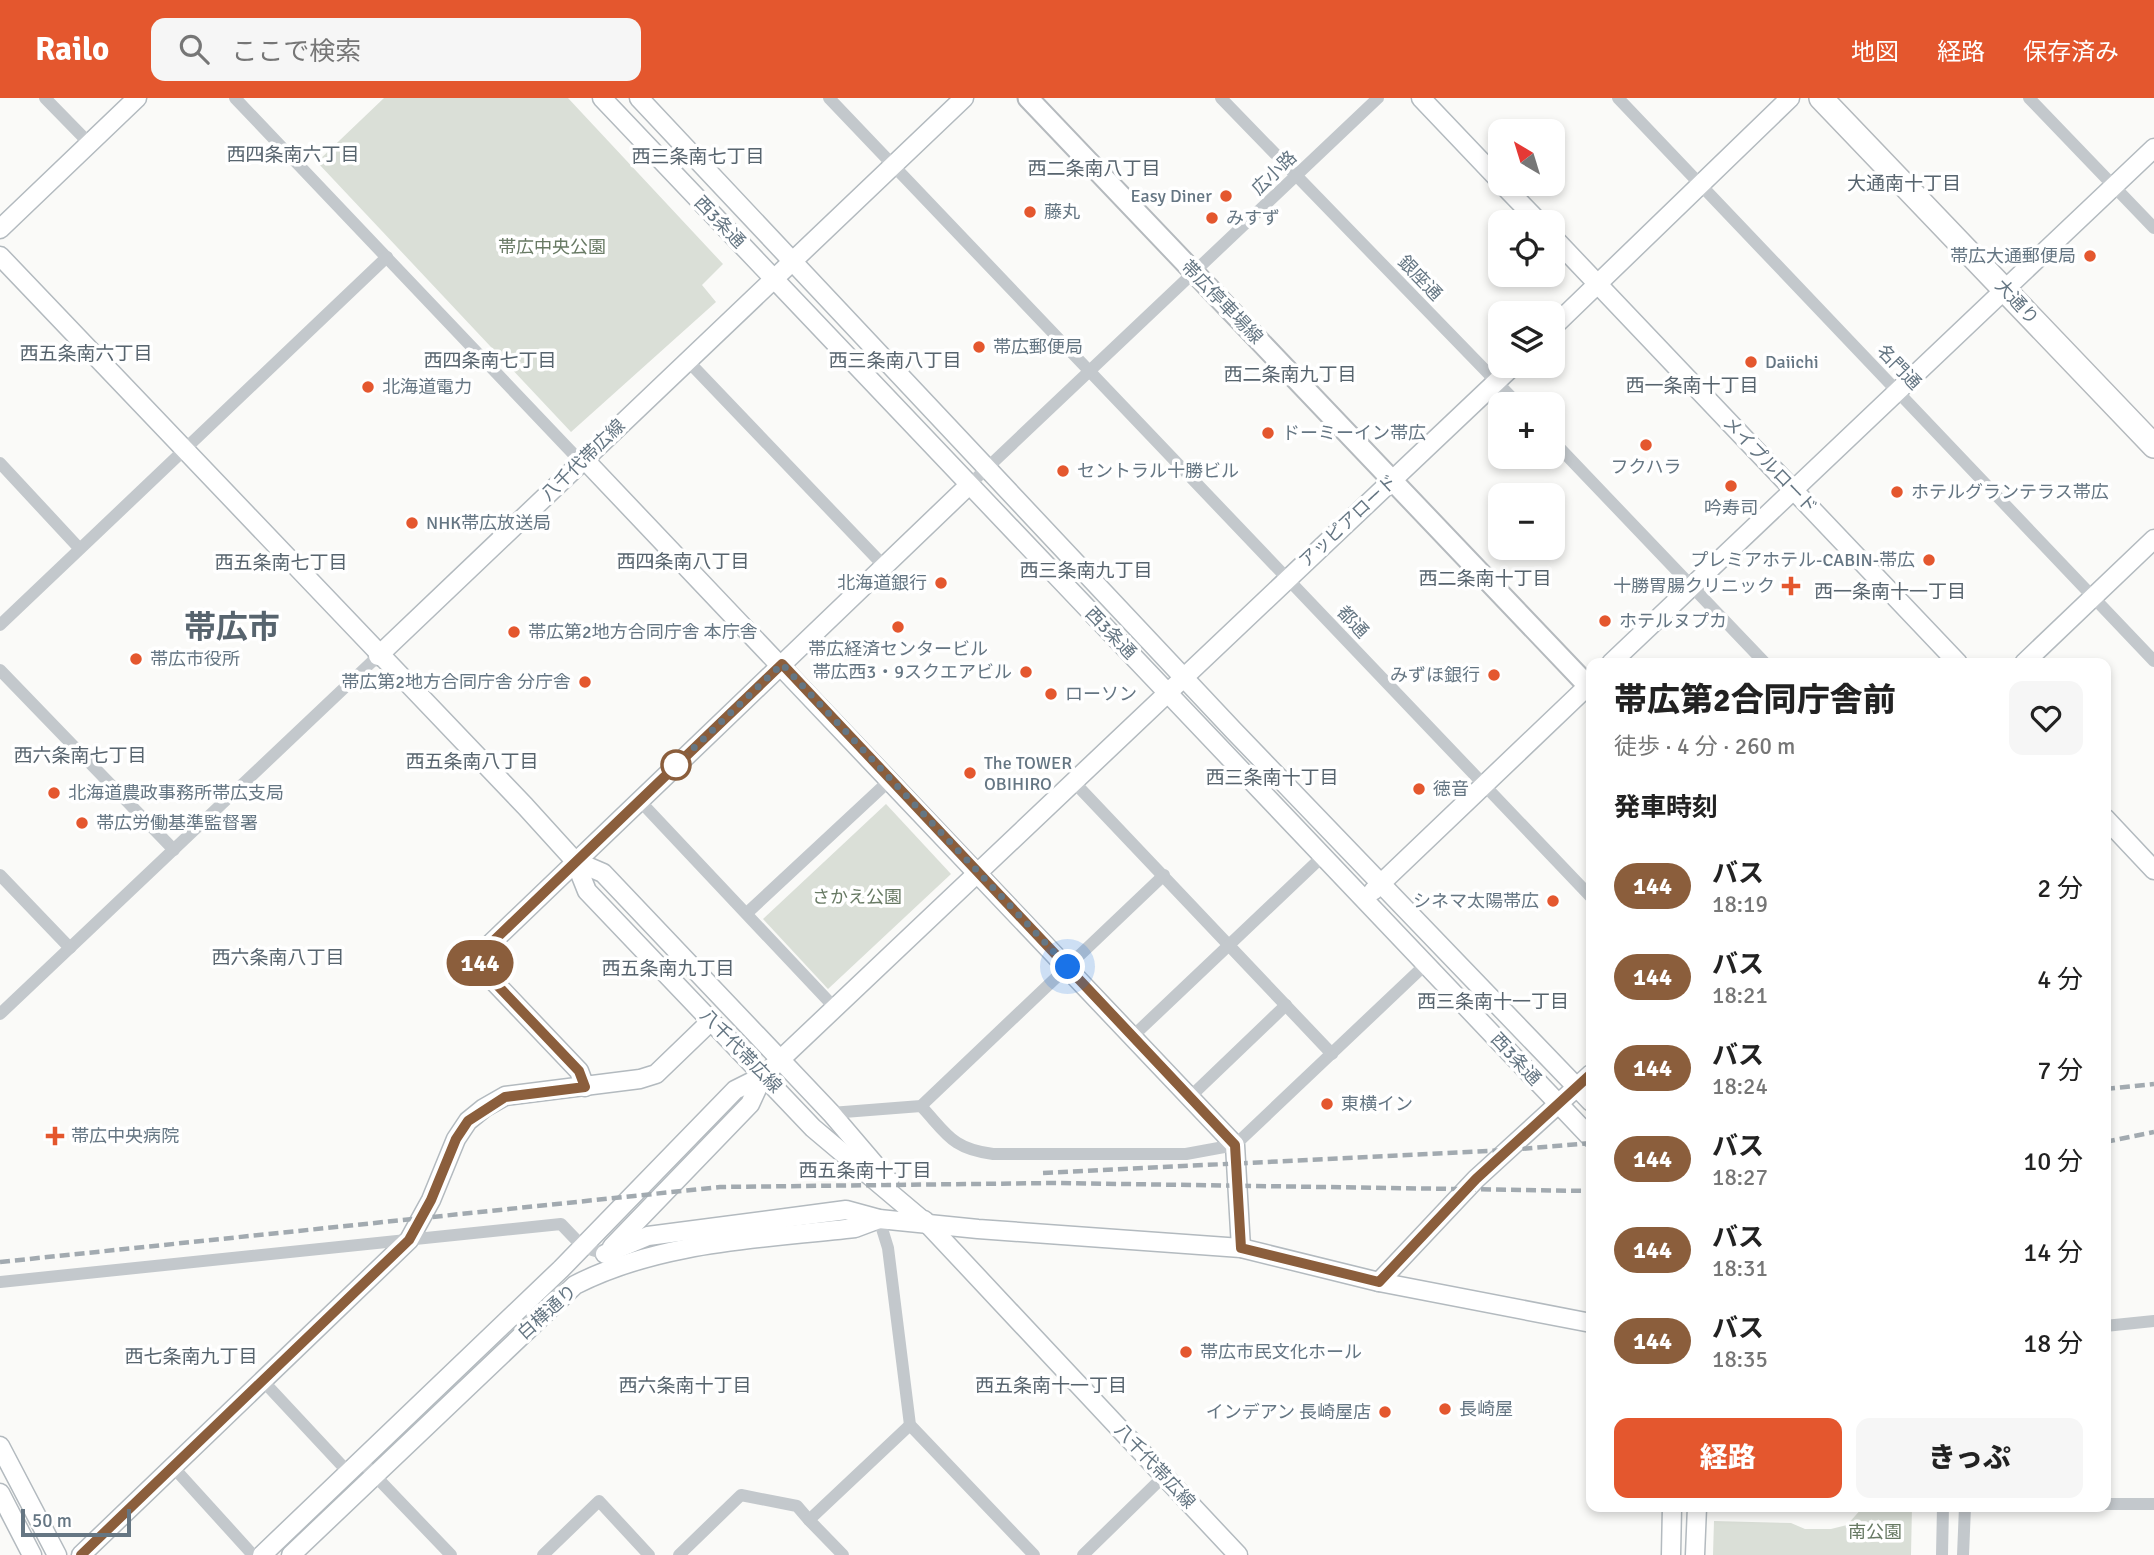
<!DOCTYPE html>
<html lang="ja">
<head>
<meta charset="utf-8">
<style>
	body { margin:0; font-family:Signika,"Noto Sans JP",sans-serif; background:#f6f6f6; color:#222; height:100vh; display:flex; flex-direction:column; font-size:26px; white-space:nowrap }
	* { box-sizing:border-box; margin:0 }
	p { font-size:23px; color:#767676 }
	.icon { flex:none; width:38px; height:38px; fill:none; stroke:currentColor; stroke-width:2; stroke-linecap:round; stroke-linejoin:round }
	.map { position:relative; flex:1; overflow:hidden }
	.side { position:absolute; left:1586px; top:560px; width:525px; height:854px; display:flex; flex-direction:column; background:#fff; border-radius:14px; box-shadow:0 4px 10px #0003 }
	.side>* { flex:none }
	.badge { padding:0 14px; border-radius:23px; font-size:24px; line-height:46px }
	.needle { width:46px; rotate:322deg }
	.fabs { position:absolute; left:1488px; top:21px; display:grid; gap:14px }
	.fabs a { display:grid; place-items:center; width:77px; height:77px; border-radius:14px; background:#fff; box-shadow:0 4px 10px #0003; font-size:35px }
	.scale { position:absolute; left:21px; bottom:18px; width:110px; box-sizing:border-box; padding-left:7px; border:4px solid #657683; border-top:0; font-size:19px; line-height:24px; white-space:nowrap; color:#657683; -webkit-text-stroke:5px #fff; paint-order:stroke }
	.you { position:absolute; width:35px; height:35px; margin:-18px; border:5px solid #fff; border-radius:50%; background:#1a73e8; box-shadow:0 0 0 10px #1a73e833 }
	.map>.badge { position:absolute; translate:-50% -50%; box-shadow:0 0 0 4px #fff }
	h2 { padding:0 28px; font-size:26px; line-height:63px }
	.round { display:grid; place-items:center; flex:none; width:74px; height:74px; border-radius:14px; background:#f6f6f6 }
	.summary { display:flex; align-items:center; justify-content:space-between; height:119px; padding:0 28px }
	h1 { font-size:33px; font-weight:800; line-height:52px }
	.cta { display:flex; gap:14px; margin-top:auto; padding:14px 28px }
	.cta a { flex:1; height:80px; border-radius:14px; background:#e4572e; color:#fff; font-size:28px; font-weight:800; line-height:80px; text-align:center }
	.cta a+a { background:#f6f6f6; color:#222 }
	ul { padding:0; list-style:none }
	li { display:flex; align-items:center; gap:21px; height:91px; padding:0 28px }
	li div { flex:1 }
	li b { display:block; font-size:26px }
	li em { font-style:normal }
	li .badge { min-width:77px; font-weight:700; text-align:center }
	header { display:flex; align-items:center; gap:42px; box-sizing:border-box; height:98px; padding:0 35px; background:#e4572e; color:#fff }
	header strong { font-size:33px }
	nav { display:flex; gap:38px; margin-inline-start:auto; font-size:24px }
	.search { width:490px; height:63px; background:#f6f6f6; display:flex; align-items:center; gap:18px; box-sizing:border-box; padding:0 24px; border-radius:14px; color:#767676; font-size:26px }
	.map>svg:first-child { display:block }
</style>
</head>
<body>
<header>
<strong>Railo</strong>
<div class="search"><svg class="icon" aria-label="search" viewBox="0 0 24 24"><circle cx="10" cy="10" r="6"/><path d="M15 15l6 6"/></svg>ここで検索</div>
<nav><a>地図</a><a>経路</a><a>保存済み</a></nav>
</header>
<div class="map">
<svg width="2154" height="1457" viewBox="0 0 2154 1457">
	<rect width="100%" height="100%" fill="#fafaf8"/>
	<g fill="#dadfd7">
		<polygon points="384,0 568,0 723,166 702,187 716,204 571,334 317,64"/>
		<polygon points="886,706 951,776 828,891 763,821"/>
		<polygon points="1863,1409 1912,1409 1911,1457 1713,1457 1714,1423 1791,1425 1805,1431 1831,1431 1847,1427"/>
	</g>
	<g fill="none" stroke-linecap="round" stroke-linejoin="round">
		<defs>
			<g id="secondary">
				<polyline points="602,0 1591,1040"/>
				<polyline points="639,0 1234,633 1591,1004"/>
				<polyline points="1421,0 1500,83"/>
				<polyline points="1502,86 1539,124"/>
				<polyline points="0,131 137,0"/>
				<polyline points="1552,138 1958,565"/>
				<polyline points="0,158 525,708 575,763 587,793 813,1030 927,1126"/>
				<polyline points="1552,230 1790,0"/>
				<polyline points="584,361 1235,1047 1241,1150"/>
				<polyline points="378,558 964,0"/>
				<polyline points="1611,565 2154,50"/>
				<polyline points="2024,565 2154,441"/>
				<polyline points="2105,720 2154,772"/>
				<polyline points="575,763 603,775 831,1015 889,1083"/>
				<polyline points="1373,793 1591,585"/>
				<polyline points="585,989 579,973 480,869 484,852 968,388"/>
				<polyline points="924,1122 1238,1457"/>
				<polyline points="612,1149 750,1006 763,978"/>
				<polyline points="605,1156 648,1138 846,1112 879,1121 978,1131 1241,1150 1379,1184 1591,1225"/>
				<polyline points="1379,1184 1476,1081 1591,976"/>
				<polyline points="0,1348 57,1457"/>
				<polyline points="0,1395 32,1457"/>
				<polyline points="81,1457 409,1142 431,1102 456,1041 468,1023 484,1010 505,998 640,981 656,976 711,923"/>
				<polyline points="262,1457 561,1171 735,992 763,978 1513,268"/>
				<path d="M 291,1457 L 575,1187 C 661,1143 761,1141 855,1130 L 879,1121"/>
				<polyline points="1671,1457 1672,1409"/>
				<polyline points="1695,1457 1697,1409"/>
			</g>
			<polyline id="primary" points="1028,0 1591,591"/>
			<polyline id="highway" points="1821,0 2154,348"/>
		</defs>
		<use href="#secondary" stroke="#b3babf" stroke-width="21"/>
		<use href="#primary" stroke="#b5babe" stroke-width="23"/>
		<use href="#highway" stroke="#b4b9bd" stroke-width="26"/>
		<g stroke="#c3c8cc" stroke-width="12">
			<polyline points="45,0 89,45"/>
			<polyline points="235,0 581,364"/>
			<polyline points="829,0 1591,799"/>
			<polyline points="1221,0 1518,306"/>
			<polyline points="1618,0 2154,563"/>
			<polyline points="2029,0 2154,130"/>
			<polyline points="687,262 885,469"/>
			<polyline points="1552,342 1765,565"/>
			<polyline points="0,365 79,450"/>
			<polyline points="968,388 1378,0"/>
			<polyline points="0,527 387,159"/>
			<polyline points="0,572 174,752"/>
			<polyline points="1072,682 1332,956"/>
			<polyline points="639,702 835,910"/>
			<polyline points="0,777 70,850"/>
			<polyline points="747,815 890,682"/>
			<polyline points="0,916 378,558"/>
			<polyline points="1132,939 1324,757"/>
			<polyline points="1191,998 1286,907"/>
			<path d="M 921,1008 C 947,1036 952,1051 993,1056 L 1186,1056 L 1235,1047 L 1426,866"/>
			<polyline points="831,1015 921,1008 1164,777"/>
			<polyline points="879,1121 888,1150 910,1327 1034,1457"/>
			<polyline points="0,1184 561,1126 583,1149 605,1156"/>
			<polyline points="2105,1228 2154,1223"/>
			<polyline points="264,1284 348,1374"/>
			<polyline points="360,1362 451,1457"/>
			<polyline points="174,1370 253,1457"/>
			<polyline points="2105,1406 2154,1406"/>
			<polyline points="543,1457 599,1403 649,1457"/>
			<polyline points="679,1457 741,1397 797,1408 809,1422"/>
			<polyline points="843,1457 809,1422 910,1327"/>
			<polyline points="1083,1457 1164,1378"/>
			<polyline points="1942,1457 1943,1409"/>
			<polyline points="1963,1457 1965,1409"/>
		</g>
		<use href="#secondary" stroke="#fff" stroke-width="18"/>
		<use href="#primary" stroke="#fff" stroke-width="19"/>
		<use href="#highway" stroke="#fff" stroke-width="23"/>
		<g stroke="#a2aab0" stroke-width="4.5" stroke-dasharray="10 5" stroke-linecap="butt">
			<polyline points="2105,991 2154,986"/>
			<polyline points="2105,1044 2154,1034"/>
			<polyline points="1043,1075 1509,1052 1591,1045"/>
			<polyline points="0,1164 720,1089 1056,1085 1591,1093"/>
		</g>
	</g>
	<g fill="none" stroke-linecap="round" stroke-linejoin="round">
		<defs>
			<polyline id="line" points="81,1457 409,1142 431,1102 456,1041 468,1023 505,999 585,989 579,973 480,869 484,852 782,566 1235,1047 1241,1150 1379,1184 1476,1081 1591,976"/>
		</defs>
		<use href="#line" stroke="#fff" stroke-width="16"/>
		<use href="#line" stroke="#8b5e3c" stroke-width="10"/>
		<polyline stroke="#657683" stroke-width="7" stroke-dasharray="0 12.6" points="676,667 782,566 1068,869"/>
	</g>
	<g fill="#e4572e" stroke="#fff" stroke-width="2.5">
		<circle cx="1226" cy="98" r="7"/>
		<circle cx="1030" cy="114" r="7"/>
		<circle cx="1212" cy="120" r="7"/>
		<circle cx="2090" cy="158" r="7"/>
		<circle cx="979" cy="249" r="7"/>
		<circle cx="1751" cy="264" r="7"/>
		<circle cx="368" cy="289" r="7"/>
		<circle cx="1268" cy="335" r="7"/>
		<circle cx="1646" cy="347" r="7"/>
		<circle cx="1063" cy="373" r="7"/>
		<circle cx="1731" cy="388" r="7"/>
		<circle cx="1897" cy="394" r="7"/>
		<circle cx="412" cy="425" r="7"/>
		<circle cx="1929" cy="462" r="7"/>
		<circle cx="941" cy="485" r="7"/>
		<path d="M1787.5 477.5h7v7h7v7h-7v7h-7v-7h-7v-7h7z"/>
		<circle cx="1605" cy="523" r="7"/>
		<circle cx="898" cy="529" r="7"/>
		<circle cx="514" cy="534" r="7"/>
		<circle cx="136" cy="561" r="7"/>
		<circle cx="1026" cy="574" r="7"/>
		<circle cx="1494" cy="577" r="7"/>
		<circle cx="585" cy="584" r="7"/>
		<circle cx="1051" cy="596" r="7"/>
		<circle cx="970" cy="675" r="7"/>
		<circle cx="1419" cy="691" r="7"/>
		<circle cx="54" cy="695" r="7"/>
		<circle cx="82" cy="725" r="7"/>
		<circle cx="1553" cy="803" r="7"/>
		<circle cx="1327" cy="1006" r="7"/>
		<path d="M51.5 1027.5h7v7h7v7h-7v7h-7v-7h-7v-7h7z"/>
		<circle cx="1186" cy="1254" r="7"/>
		<circle cx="1445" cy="1311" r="7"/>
		<circle cx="1385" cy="1314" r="7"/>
	</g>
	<circle fill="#fff" stroke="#8b5e3c" stroke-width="3.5" cx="676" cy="667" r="14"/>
	<g text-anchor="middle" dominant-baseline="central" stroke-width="7" stroke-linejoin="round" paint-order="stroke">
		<g font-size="18" fill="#657683" stroke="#fff">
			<text transform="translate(1274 75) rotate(-44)">広小路</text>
			<text transform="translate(720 124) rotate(46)">西3条通</text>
			<text transform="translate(1420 180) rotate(46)">銀座通</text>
			<text transform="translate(1222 204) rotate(46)">帯広停車場線</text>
			<text transform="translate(2017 204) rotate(47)">大通り</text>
			<text transform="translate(1899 269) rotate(46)">名門通</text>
			<text transform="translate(583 362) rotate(-44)">八千代帯広線</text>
			<text transform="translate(1770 367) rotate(46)">メイプルロード</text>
			<text transform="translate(1348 423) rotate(-43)">アッピアロード</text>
			<text transform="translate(1353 524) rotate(47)">都通</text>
			<text transform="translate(1111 535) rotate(46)">西3条通</text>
			<text transform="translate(741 953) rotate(46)">八千代帯広線</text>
			<text transform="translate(1516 961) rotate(47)">西3条通</text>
			<text transform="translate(547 1214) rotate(-42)">白樺通り</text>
			<text transform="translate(1155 1368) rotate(47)">八千代帯広線</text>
		</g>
		<g font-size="18" fill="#657683" stroke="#fff" text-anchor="start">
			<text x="1212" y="98" text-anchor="end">Easy Diner</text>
			<text x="1044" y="114">藤丸</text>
			<text x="1226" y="120">みすず</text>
			<text x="2076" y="158" text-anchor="end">帯広大通郵便局</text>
			<text x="993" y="249">帯広郵便局</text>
			<text x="1765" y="264">Daiichi</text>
			<text x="382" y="289">北海道電力</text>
			<text x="1282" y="335">ドーミーイン帯広</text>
			<text x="1646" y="369" text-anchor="middle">フクハラ</text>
			<text x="1077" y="373">セントラル十勝ビル</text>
			<text x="1911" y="394">ホテルグランテラス帯広</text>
			<text x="1731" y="410" text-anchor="middle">吟寿司</text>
			<text x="426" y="425">NHK帯広放送局</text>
			<text x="1915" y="462" text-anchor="end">プレミアホテル-CABIN-帯広</text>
			<text x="927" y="485" text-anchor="end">北海道銀行</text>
			<text x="1775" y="488" text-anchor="end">十勝胃腸クリニック</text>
			<text x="1619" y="523">ホテルヌプカ</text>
			<text x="528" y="534">帯広第2地方合同庁舎 本庁舎</text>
			<text x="898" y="551" text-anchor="middle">帯広経済センタービル</text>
			<text x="150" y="561">帯広市役所</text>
			<text x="1012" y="574" text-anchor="end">帯広西3・9スクエアビル</text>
			<text x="1480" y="577" text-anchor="end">みずほ銀行</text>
			<text x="571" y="584" text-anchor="end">帯広第2地方合同庁舎 分庁舎</text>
			<text x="1065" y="596">ローソン</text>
			<text x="984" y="665">The TOWER<tspan x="984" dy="21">OBIHIRO</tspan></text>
			<text x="1433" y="691">徳音</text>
			<text x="68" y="695">北海道農政事務所帯広支局</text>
			<text x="96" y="725">帯広労働基準監督署</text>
			<text x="1539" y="803" text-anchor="end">シネマ太陽帯広</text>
			<text x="1341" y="1006">東横イン</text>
			<text x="71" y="1038">帯広中央病院</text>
			<text x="1200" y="1254">帯広市民文化ホール</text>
			<text x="1459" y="1311">長崎屋</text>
			<text x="1371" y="1314" text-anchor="end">インデアン 長崎屋店</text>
		</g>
		<g font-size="18" fill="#687a64" stroke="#fff">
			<text x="552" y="149">帯広中央公園</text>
			<text x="857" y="799">さかえ公園</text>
			<text x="1875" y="1434">南公園</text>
		</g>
		<g font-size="19" fill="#57646e" stroke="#fff">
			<text x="293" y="57">西四条南六丁目</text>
			<text x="698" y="59">西三条南七丁目</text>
			<text x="1094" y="71">西二条南八丁目</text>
			<text x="1904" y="86">大通南十丁目</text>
			<text x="86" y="256">西五条南六丁目</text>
			<text x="490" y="263">西四条南七丁目</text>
			<text x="895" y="263">西三条南八丁目</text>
			<text x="1290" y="277">西二条南九丁目</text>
			<text x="1692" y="288">西一条南十丁目</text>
			<text x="683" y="464">西四条南八丁目</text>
			<text x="281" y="465">西五条南七丁目</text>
			<text x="1086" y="473">西三条南九丁目</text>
			<text x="1485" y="481">西二条南十丁目</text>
			<text x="1890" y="494">西一条南十一丁目</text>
			<text x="80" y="658">西六条南七丁目</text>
			<text x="472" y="664">西五条南八丁目</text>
			<text x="1272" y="680">西三条南十丁目</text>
			<text x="278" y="860">西六条南八丁目</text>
			<text x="668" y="871">西五条南九丁目</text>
			<text x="1493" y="904">西三条南十一丁目</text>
			<text x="865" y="1073">西五条南十丁目</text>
			<text x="191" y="1259">西七条南九丁目</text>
			<text x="685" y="1288">西六条南十丁目</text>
			<text x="1051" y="1288">西五条南十一丁目</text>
		</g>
		<g font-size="32" font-weight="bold" fill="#57646e" stroke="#fff">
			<text x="232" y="529">帯広市</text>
		</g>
	</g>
</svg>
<div class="fabs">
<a><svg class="needle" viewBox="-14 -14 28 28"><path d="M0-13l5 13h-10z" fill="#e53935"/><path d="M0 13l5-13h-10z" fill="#767676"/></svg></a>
<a><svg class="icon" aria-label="locate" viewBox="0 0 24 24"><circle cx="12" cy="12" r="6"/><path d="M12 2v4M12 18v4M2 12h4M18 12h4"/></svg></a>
<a><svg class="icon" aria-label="layers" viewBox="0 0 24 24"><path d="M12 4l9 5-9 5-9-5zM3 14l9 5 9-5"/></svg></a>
<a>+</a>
<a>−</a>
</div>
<div class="scale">50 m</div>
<div class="you" style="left:1068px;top:869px"></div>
<b class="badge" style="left:480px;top:865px;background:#8b5e3c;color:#fff">144</b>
<section class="side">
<div class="summary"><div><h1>帯広第2合同庁舎前</h1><p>徒歩 · 4 分 · 260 m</p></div><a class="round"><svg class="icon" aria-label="heart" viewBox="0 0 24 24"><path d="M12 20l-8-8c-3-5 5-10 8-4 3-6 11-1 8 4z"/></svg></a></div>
<h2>発車時刻</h2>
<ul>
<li><span class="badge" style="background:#8b5e3c;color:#fff">144</span><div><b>バス</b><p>18:19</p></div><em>2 分</em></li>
<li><span class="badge" style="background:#8b5e3c;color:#fff">144</span><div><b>バス</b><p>18:21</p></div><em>4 分</em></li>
<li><span class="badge" style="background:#8b5e3c;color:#fff">144</span><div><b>バス</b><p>18:24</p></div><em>7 分</em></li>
<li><span class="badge" style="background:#8b5e3c;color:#fff">144</span><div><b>バス</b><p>18:27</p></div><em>10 分</em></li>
<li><span class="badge" style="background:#8b5e3c;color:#fff">144</span><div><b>バス</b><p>18:31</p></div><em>14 分</em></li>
<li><span class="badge" style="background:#8b5e3c;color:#fff">144</span><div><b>バス</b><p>18:35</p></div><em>18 分</em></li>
</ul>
<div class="cta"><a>経路</a><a>きっぷ</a></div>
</section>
</div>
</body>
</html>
